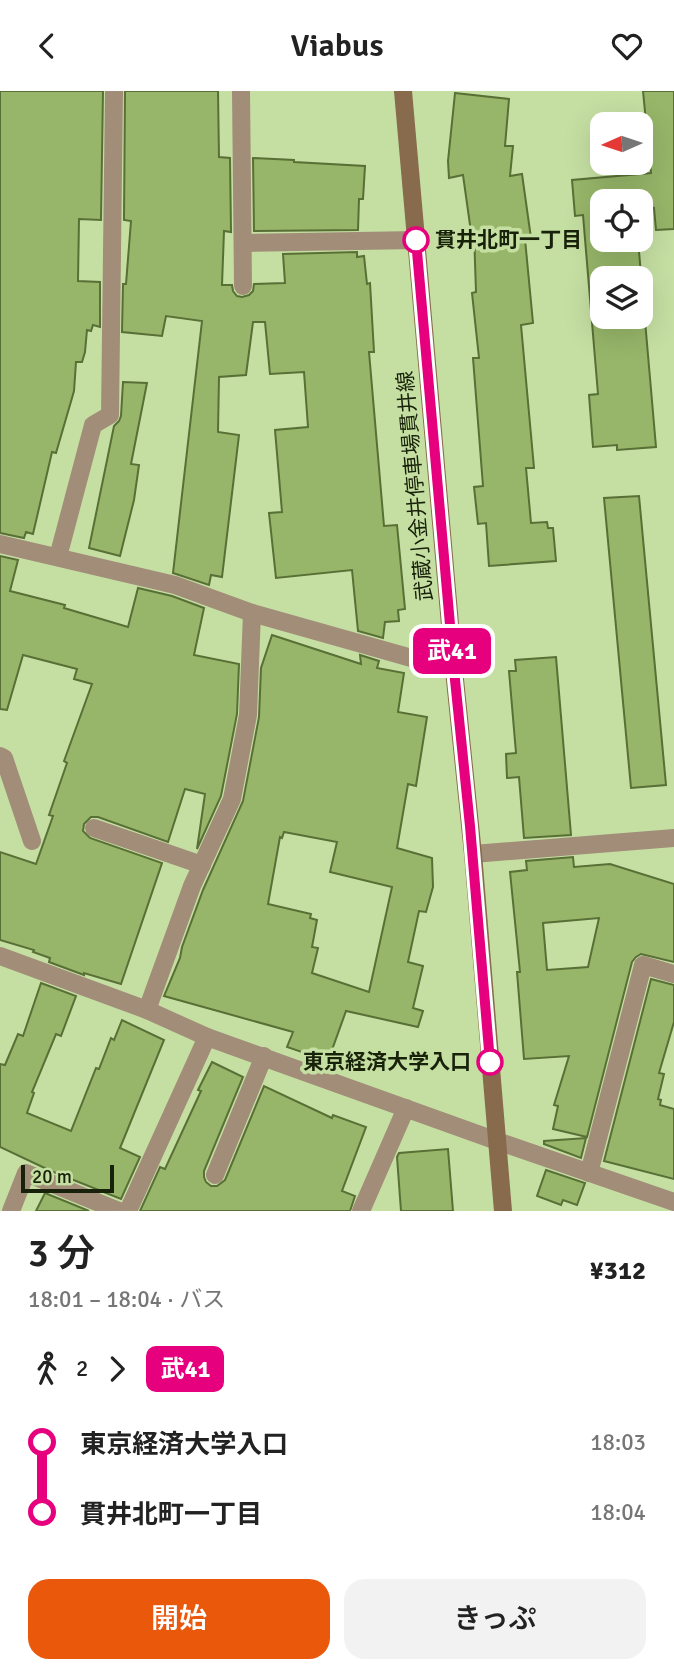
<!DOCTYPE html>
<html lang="ja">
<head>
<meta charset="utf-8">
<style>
	body { margin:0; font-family:Signika,"Noto Sans JP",sans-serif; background:#f2f2f2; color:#222; height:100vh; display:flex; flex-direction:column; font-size:26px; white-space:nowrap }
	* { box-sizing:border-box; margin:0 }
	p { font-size:23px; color:#767676 }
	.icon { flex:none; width:38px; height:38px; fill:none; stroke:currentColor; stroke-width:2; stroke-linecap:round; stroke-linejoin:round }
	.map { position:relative; height:1120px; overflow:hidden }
	.drawer { display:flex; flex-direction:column; background:#fff; flex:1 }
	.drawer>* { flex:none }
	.badge { padding:0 14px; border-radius:10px; font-size:24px; line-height:46px }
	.needle { width:46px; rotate:267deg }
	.controls { position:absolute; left:590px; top:21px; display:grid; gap:14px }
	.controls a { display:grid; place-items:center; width:63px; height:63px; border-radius:14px; background:#fff; box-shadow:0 7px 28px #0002; font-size:35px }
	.scale { position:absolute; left:21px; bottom:18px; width:93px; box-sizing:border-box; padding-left:7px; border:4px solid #182109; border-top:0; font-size:19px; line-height:24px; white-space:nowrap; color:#182109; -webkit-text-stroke:5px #c5dfa2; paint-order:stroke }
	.map>.badge { position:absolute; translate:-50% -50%; box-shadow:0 0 0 4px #fff }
	.legs { display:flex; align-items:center; gap:10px; height:77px; padding:0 28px; font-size:23px }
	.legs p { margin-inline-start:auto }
	.headline { display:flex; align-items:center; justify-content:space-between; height:119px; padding:0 28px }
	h1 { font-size:38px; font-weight:600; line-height:52px }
	.primary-button { display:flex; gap:14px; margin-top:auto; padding:14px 28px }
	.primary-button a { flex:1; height:80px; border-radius:21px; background:#ea580c; color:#fff; font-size:28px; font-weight:600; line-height:80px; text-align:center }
	.primary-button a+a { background:#f2f2f2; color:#222 }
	ul { padding:0 28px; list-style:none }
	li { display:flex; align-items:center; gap:24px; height:70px; font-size:26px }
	li i { display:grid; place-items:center; width:10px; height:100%; margin:0 9px; background:currentColor }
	li i::after { content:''; width:18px; height:18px; margin:-9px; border:5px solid; border-radius:50%; background:#fff }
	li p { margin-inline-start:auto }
	li:first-child i { background:linear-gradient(#0000 50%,currentColor 0) }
	li:last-child i { background:linear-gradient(currentColor 50%,#0000 0) }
	header { display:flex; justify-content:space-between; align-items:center; height:91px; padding:0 28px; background:#fff; font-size:32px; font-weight:600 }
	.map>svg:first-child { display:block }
</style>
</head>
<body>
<header><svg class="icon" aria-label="back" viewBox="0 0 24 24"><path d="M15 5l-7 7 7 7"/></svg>Viabus<svg class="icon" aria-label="heart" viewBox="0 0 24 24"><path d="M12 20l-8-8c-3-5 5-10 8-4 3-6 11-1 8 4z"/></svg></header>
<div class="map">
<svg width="674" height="1120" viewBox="0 0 674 1120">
	<rect width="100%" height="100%" fill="#c5dfa2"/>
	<g fill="#97b669" stroke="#586f36" stroke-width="2" fill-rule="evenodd">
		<polygon points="0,0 103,0 101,129 79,128 78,190 100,191 100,236 93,234 91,240 87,239 85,261 82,271 76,271 74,300 56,362 52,361 33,443 26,441 24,447 0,442"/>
		<polygon points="125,0 218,0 219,66 230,67 231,141 224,140 222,194 232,194 233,200 237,205 242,206 249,204 253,200 254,193 285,192 283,163 357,161 357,166 364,165 367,193 370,192 374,261 369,261 384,435 397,434 405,518 398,519 399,530 385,531 383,547 358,540 352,479 276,487 269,422 282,421 275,339 308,336 304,281 270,283 265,231 253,231 246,284 219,286 218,341 239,344 222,486 211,484 209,494 173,482 202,230 166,225 162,245 122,241 123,193 126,193 131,130 124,129"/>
		<path d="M 643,0 L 674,0 L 674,138 L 656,139 L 654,117 L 640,119 L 640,110 L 602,110 L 602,149 L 638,149 L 656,356 L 617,359 L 617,354 L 593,356 L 589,304 L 598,303 L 583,124 L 575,125 L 572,89 L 651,82 ZM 602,187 L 640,187 L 640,226 L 602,226 Z"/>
		<polygon points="455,2 509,8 505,55 513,55 510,85 522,83 531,147 525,148 533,232 521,234 534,377 526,377 531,432 547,431 548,437 553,437 556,470 489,475 486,432 478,433 474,396 483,395 473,267 479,267 472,202 476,201 474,141 471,141 463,84 449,87 448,70"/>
		<polygon points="253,67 294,69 294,71 365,75 363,108 359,108 358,139 254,140"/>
		<polygon points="123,291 147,292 131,373 139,374 134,409 120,465 89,457 114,335 119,330 121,325"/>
		<polygon points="639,405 666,694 631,697 604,407"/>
		<polygon points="0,465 18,469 10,500 65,514 64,517 128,536 138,497 172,505 204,517 194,564 239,573 237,623 221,705 197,758 205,703 185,698 168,751 98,726 91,726 84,733 83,740 90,747 162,772 121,893 84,882 84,884 49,871 50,867 33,861 34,859 0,849 0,761 36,773 53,725 49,724 67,672 64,670 92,593 74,588 77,578 23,564 7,619 0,618"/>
		<path d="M 272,544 L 361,573 L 360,564 L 379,570 L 377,577 L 404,582 L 398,621 L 427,626 L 416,695 L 408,693 L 397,757 L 432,767 L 433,796 L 426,821 L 419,820 L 408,871 L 423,875 L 413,917 L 423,920 L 418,936 L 346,920 L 328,970 L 287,956 L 293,941 L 164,905 L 180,867 L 182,856 L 203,799 L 243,710 L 259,626 L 261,577 ZM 284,741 L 337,751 L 330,781 L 392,796 L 369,901 L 312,882 L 318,857 L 312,856 L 317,829 L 310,827 L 311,823 L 268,813 L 280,746 L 282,747 Z"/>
		<polygon points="556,566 571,744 524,747 519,686 507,687 506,663 516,662 509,580 516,580 515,569"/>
		<path d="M 573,766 L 574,776 L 610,773 L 674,793 L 674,871 L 641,863 L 636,866 L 632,871 L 587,1046 L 553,1038 L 558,1015 L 554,1014 L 569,965 L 524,968 L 517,881 L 520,881 L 510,781 L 527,779 L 526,770 ZM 599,827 L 588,876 L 547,879 L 543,832 Z"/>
		<polygon points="651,888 674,894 674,931 659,982 664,983 658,1008 661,1009 660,1014 674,1018 674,1088 604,1070"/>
		<polygon points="41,892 76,905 61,945 56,943 32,1001 34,1002 27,1022 71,1040 96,977 99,978 111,947 114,949 122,929 164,949 120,1057 140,1066 121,1108 51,1080 0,1056 0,973 5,974 18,943 23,945"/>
		<polygon points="212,971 243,986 204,1080 204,1086 206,1091 211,1095 217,1095 225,1089 264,995 332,1027 333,1024 366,1036 342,1100 355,1105 350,1120 140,1120 160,1076 165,1078 201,1000 198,999"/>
		<polygon points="586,1047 581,1067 544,1053 544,1050"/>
		<polygon points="448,1058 453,1120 401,1120 397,1066 399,1062"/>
		<polygon points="546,1079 585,1092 577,1114 563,1109 561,1114 537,1105"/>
		<polygon points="45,1102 89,1120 36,1120"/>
	</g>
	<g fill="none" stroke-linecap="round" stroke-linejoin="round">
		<g stroke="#a28d79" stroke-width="18">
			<polyline points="241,0 243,195"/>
			<polyline points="243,152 417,149"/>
			<polyline points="58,466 93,334 110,324 114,0"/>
			<polyline points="0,665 4,667 32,750"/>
			<polyline points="94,737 202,774"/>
			<polyline points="147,919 192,795 232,708 248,624 252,522"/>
			<polyline points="215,1084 264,965"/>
		</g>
		<g stroke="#a28d79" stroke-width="18">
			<polyline points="0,453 175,494 252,522 454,579"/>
			<polyline points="473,763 674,747"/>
			<polyline points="0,865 147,919 207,946 497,1050 674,1111"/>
			<polyline points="589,1082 643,874 674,883"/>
			<polyline points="11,1120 26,1082 119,1120"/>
			<polyline points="128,1120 207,946"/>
			<polyline points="361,1120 406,1017"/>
		</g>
		<polyline stroke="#886b4c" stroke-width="18" points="403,0 454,579 473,763 503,1120"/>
	</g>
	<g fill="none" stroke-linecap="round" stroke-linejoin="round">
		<defs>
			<polyline id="line-1" points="416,149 454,579 470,735 490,971"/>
		</defs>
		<use href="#line-1" stroke="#fff" stroke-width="16"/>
		<use href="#line-1" stroke="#e6007e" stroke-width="10"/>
	</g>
	<g fill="#fff" stroke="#e6007e" stroke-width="3.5">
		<circle cx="416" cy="149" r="12"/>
		<circle cx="490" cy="971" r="12"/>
	</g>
	<g text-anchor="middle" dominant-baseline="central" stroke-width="7" stroke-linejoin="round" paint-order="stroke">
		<g font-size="21" font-weight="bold" fill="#182109" stroke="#c5dfa2" text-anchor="start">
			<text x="435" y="149">貫井北町一丁目</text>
			<text x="471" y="971" text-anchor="end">東京経済大学入口</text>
		</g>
		<g font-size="21" fill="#182109" stroke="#c5dfa2">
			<text transform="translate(415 395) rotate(-95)">武蔵小金井停車場貫井線</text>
		</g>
	</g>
</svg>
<div class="controls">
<a><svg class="needle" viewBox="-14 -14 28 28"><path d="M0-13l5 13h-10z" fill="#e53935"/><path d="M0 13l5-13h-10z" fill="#767676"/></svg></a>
<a><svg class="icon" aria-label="locate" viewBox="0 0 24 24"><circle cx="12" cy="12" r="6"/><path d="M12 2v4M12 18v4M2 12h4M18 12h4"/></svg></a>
<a><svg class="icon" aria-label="layers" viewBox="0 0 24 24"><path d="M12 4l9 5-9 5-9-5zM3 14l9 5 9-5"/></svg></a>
</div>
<div class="scale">20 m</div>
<b class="badge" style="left:452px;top:560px;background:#e6007e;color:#fff">武41</b>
</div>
<section class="drawer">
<div class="headline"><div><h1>3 分</h1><p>18:01 – 18:04 · バス</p></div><b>¥312</b></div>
<div class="legs"><svg class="icon" aria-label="walk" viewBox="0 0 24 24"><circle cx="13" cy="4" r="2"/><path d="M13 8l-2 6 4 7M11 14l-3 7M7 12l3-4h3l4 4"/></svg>2<svg class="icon" aria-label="forward" viewBox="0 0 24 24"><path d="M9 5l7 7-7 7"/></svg><b class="badge" style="background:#e6007e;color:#fff">武41</b></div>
<ul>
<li><i style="color:#e6007e"></i><b>東京経済大学入口</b><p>18:03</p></li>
<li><i style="color:#e6007e"></i><b>貫井北町一丁目</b><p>18:04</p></li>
</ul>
<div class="primary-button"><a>開始</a><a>きっぷ</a></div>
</section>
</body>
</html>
